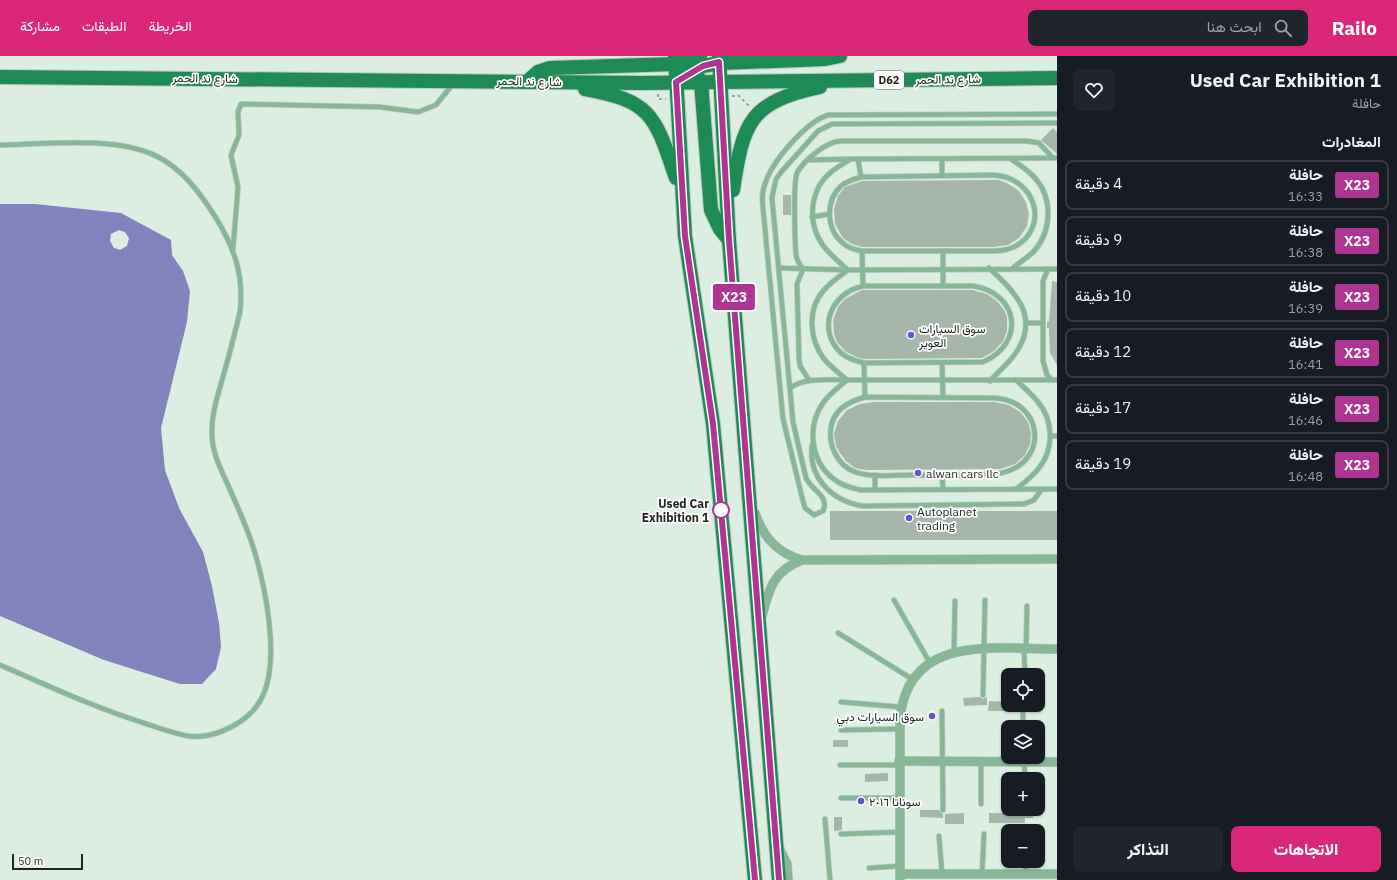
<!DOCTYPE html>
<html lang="ar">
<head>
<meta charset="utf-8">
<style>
	body { margin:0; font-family:"IBM Plex Sans",Vazirmatn,sans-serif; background:#20242c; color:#f1f3f6; direction:rtl; height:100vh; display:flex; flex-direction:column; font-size:15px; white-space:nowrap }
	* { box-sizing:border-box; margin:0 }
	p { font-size:13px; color:#9ea1a6 }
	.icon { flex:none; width:22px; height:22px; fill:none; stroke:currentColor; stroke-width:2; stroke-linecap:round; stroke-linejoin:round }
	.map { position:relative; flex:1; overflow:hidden; direction:ltr }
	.panel { display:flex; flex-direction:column; background:#171b24; width:340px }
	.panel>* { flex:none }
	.badge { padding:0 8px; border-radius:3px; font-size:14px; line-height:26px }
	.fabs { position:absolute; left:1001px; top:612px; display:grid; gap:8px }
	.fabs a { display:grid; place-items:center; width:44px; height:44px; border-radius:8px; background:#171b24; box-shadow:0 1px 3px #0004; font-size:20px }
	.scale { position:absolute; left:12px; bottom:10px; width:71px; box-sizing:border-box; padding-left:4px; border:2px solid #1e2420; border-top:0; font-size:11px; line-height:14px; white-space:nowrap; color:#1e2420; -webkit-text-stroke:3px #fff; paint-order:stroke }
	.map>.badge { position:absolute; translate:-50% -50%; box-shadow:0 0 0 2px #fff }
	h2 { padding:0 16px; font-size:15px; line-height:36px }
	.round { display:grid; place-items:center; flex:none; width:42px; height:42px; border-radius:8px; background:#20242c }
	.overview { display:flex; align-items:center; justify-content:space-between; height:68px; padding:0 16px }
	h1 { font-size:19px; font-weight:800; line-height:30px }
	.action { display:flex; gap:8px; margin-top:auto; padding:8px 16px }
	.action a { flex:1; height:46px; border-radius:8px; background:#db2777; color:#fff; font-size:16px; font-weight:800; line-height:46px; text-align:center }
	.action a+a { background:#20242c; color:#f1f3f6 }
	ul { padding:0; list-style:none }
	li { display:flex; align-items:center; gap:12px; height:50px; margin:0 8px 6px; padding:0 8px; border:2px solid #363941; border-radius:8px }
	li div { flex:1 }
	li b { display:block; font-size:15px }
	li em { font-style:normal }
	li .badge { min-width:44px; font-weight:700; text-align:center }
	header { display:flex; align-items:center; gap:24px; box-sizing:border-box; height:56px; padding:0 20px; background:#db2777; color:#fff }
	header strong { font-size:19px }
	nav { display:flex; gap:22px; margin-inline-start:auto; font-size:14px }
	.search { width:280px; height:36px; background:#20242c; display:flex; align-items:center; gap:10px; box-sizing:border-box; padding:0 14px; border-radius:8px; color:#9ea1a6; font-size:15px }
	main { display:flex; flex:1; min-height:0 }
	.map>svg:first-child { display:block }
</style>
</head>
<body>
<header>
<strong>Railo</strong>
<div class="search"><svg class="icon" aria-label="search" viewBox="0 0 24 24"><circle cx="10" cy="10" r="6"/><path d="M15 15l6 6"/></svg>ابحث هنا</div>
<nav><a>الخريطة</a><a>الطبقات</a><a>مشاركة</a></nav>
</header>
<main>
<section class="panel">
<div class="overview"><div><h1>Used Car Exhibition 1</h1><p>حافلة</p></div><a class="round"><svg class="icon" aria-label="heart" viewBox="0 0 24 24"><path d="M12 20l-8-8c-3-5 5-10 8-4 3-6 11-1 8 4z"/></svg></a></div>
<h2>المغادرات</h2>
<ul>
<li><span class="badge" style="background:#b03593;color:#fff">X23</span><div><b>حافلة</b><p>16:33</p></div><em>4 دقيقة</em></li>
<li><span class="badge" style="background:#b03593;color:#fff">X23</span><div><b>حافلة</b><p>16:38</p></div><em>9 دقيقة</em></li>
<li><span class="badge" style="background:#b03593;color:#fff">X23</span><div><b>حافلة</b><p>16:39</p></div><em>10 دقيقة</em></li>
<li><span class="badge" style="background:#b03593;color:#fff">X23</span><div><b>حافلة</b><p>16:41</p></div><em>12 دقيقة</em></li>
<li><span class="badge" style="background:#b03593;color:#fff">X23</span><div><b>حافلة</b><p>16:46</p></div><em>17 دقيقة</em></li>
<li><span class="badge" style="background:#b03593;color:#fff">X23</span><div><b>حافلة</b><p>16:48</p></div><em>19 دقيقة</em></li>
</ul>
<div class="action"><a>الاتجاهات</a><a>التذاكر</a></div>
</section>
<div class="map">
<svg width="1057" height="824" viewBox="0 0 1057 824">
	<rect width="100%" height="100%" fill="#dcede2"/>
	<path fill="#8384be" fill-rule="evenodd" d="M 0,148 L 35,148 L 121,157 L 171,184 L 172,199 L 183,215 L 190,235 L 187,266 L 161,372 L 165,414 L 179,452 L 203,496 L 212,530 L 219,567 L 221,591 L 216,613 L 202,628 L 180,628 L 104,604 L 0,560 ZM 119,174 L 125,176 L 129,182 L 127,190 L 120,194 L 114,192 L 110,185 L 111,178 Z"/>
	<g fill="#a6b6ab">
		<polygon points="1053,72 1057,76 1057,98 1041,84"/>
		<polygon points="999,124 1007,127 1019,135 1026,146 1029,158 1027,170 1019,182 1008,189 993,191 862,191 852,188 843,182 835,168 834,153 838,140 845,131 862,125"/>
		<rect x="783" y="139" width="8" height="20"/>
		<polygon points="1052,225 1057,226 1057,309 1050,297 1049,272 1047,272 1047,266 1049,265"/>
		<polygon points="862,234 972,234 987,238 997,245 1004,254 1007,261 1007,275 1003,285 994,295 982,302 864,303 859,302 846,296 837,286 834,278 833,265 838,251 845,243"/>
		<polygon points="874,346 994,346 1009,349 1020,356 1028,366 1031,377 1030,388 1025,399 1015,408 1000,413 866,414 855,412 846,405 840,397 836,390 834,378 838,365 847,354 860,348"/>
		<rect x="830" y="455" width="227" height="29"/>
		<polygon points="980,641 983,643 987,641 987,649 964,650 963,642"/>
		<polygon points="989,645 1008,646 1008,655 988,655"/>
		<rect x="833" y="684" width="15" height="7"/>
		<polygon points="888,717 888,725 865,726 865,718"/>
		<polygon points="920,754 939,754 943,758 943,762 920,761"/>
		<polygon points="1030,755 1033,755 1033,762 1025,762 1025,767 989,767 989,757 1024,757 1025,760 1025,758"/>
		<polygon points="964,757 964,768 945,768 945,758"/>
		<polygon points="834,761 842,761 842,774 834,775"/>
	</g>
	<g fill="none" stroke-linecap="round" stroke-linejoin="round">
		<defs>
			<g id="lane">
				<path d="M 1057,58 L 828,59 C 806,66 772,105 765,128 C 762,135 762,144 763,152 L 783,363 L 803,445 L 805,452 L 814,459 L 823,455 C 830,440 812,435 806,422 L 793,366 L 772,142 L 776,123 L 782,115 L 818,75 L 832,68 L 1057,67"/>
				<path d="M 0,89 C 46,88 115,80 156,100 C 182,112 201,138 216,162 C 235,193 244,220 240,256 C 235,276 230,297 224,317 C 219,336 211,357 212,378 C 212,399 223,417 231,436 C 240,456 249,476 255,497 C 266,534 279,601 264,637 C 258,652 245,664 231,671 C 218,678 203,682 188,680 C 172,677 156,671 141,666 C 93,651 47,629 0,609"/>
				<polyline points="858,103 861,121"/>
				<path d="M 1011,103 C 1018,108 1025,112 1031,118 C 1053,138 1053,172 1035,194 C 1029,201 1020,206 1013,212"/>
				<polyline points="809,104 849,103"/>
				<polyline points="942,119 942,103"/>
				<path d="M 992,119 C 1036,120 1051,172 1014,191 C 1007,194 1000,195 993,195 L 862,195 C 857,194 851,193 847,190 C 826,177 824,146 841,130 C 847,125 854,123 861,121 Z"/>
				<polyline points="812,161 829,158"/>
				<polyline points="233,193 238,131 231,99 239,79 238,56 241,48 380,51 418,56 436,49 453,28"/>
				<polyline points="862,195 863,230"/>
				<polyline points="943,195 943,230"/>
				<polyline points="780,212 848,214"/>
				<path d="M 989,212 C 1016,236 1041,262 1015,298 C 1008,308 998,316 990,325"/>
				<polyline points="1048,213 1043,225 1043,305 1047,319 1052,324"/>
				<path d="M 848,214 C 839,206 829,198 822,188 C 807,166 810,134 830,117 C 837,111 844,107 851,103 L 1057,102"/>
				<path d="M 863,230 L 973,230 C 1019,237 1026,287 983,306 L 864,307 C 856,305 848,303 841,297 C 816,273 831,237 863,230 Z"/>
				<polyline points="1026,267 1043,267"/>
				<polyline points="864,307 865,341"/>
				<polyline points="942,307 943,341"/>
				<path d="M 809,324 L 800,310 L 799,302 L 797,228 L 803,213 C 800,209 797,205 796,199 C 795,187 793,126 797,117 C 804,104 826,86 840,85 L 1027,85 L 1039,87 L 1053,102"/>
				<path d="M 847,324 C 840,318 831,311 824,303 C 809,283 807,253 824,234 C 831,226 840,220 848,214 L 1057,213"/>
				<path d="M 1016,324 C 1023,331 1032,338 1038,346 C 1054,365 1054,393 1039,412 C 1033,420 1024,427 1016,433"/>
				<path d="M 1057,324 L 847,324 C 839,331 829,338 823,347 C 806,371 811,407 835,424 C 843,430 851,432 861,434 L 1057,433"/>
				<path d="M 790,332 C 806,321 828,324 847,324"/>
				<path d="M 865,341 L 994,342 C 1044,344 1050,407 1001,417 C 972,421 942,419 913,419 C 895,419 872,422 855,416 C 837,409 828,389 831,371 C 834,353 850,345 865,341 Z"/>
				<polyline points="1051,380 1057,380"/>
				<path d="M 812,389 C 808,422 832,445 863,450 L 1024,448 L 1034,444 L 1041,434"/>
				<polyline points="942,419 943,433"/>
				<polyline points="875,434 875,419"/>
				<polyline points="894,544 930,607"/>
				<polyline points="838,577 912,623"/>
				<polyline points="1024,593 1025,619"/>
				<polyline points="1026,593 1027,550"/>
				<polyline points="954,595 955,545"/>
				<polyline points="983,639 985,544"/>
				<polyline points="1007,642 1008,642"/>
				<polyline points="841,646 901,651"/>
				<polyline points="942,655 943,754"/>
				<polyline points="1023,658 1023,671"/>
				<polyline points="841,674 899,673"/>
				<polyline points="1024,701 1025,723"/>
				<polyline points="981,706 981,748"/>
				<polyline points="840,709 899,709"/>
				<polyline points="841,742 900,742"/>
				<polyline points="1026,753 1026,754"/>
				<polyline points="825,763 830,824"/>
				<polyline points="841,778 900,776"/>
				<polyline points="939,780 942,818"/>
				<polyline points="1025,805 1026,818"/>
				<polyline points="869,812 900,810"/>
				<polyline points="982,818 984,778"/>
			</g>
			<g id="street">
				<path d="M 755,457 C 763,481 777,497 802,504 L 1057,503"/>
				<path d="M 762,560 C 769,533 773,515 802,504"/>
				<polyline points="899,705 1057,706"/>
				<polyline points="779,792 787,808 788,824"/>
				<polyline points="900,818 1057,818"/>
				<path d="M 900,824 L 900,662 C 909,577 995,593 1057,593"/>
			</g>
			<g id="primary">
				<polyline points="675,0 685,180 713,368 755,824"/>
				<polyline points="685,0 701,26 711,154 720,173 729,184"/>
				<polyline points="719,0 729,184 779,824"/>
				<polyline points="687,18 703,10 719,7 825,3 840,0"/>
				<polyline points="0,21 642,27 1057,22"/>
				<polyline points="528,25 538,16 550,12 675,8 700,0"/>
				<path d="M 585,33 C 653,45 655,61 676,122"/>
				<path d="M 733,134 C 743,67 749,46 820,31"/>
			</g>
		</defs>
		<use href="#lane" stroke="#bac9bf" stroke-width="6"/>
		<use href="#street" stroke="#bac9bf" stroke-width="10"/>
		<use href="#primary" stroke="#bac9bf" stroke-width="16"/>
		<g stroke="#86928a" stroke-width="1.5" stroke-dasharray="3 3" stroke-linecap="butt">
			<polyline points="658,38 658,43 666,43"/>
			<polyline points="738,39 749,50"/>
			<polyline points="732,40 738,40"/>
		</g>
		<use href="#lane" stroke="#88b798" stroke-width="4.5"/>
		<use href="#street" stroke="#88b798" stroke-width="9"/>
		<use href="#primary" stroke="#1e8a56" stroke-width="14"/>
	</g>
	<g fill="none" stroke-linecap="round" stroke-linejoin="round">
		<defs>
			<polyline id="line" points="755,824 713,368 685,180 676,26 703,10 719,6 729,184 779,824"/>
		</defs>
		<use href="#line" stroke="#fff" stroke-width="9"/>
		<use href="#line" stroke="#b03593" stroke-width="6"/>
	</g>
	<g fill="#6155ce" stroke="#fff" stroke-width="1.5">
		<circle cx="911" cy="279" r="4"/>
		<circle cx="918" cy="417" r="4"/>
		<circle cx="909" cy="462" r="4"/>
		<circle cx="932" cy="660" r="4"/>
		<circle cx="861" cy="745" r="4"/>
	</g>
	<circle fill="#fff" stroke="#b03593" stroke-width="2" cx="721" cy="454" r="8"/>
	<g text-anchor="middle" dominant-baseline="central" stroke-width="3.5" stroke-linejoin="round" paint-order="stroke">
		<rect fill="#fff" stroke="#626663" stroke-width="1" x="874" y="15" width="30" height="18" rx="3"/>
		<g font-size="11" font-weight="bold" fill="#1e2420">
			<text x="889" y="24">D62</text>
		</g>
		<g font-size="12" fill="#1e2420" stroke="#fff">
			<text transform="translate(205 22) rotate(1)">شارع ند الحمر</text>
			<text transform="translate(948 23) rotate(-1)">شارع ند الحمر</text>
			<text transform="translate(529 25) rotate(1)">شارع ند الحمر</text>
		</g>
		<g font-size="12" fill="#1e2420" stroke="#fff" text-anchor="start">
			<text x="919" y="272">سوق السيارات<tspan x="919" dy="14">العوير</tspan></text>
			<text x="926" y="417">alwan cars llc</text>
			<text x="917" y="455">Autoplanet<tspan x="917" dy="14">trading</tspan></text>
			<text x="924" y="660" text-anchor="end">سوق السيارات دبي</text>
			<text x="869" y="745">سوناتا ٢٠١٦</text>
		</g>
		<g font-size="12" font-weight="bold" fill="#1e2420" stroke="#fff" text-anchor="end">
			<text x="709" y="447">Used Car<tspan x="709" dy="14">Exhibition 1</tspan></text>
		</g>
	</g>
</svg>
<div class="fabs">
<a><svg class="icon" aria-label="locate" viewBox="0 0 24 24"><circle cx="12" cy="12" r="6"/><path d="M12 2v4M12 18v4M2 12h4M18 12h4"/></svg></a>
<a><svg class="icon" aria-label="layers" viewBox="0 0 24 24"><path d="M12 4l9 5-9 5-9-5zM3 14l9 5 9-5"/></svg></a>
<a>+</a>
<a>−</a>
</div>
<div class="scale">50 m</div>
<b class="badge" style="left:734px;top:241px;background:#b03593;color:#fff">X23</b>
</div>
</main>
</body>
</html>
